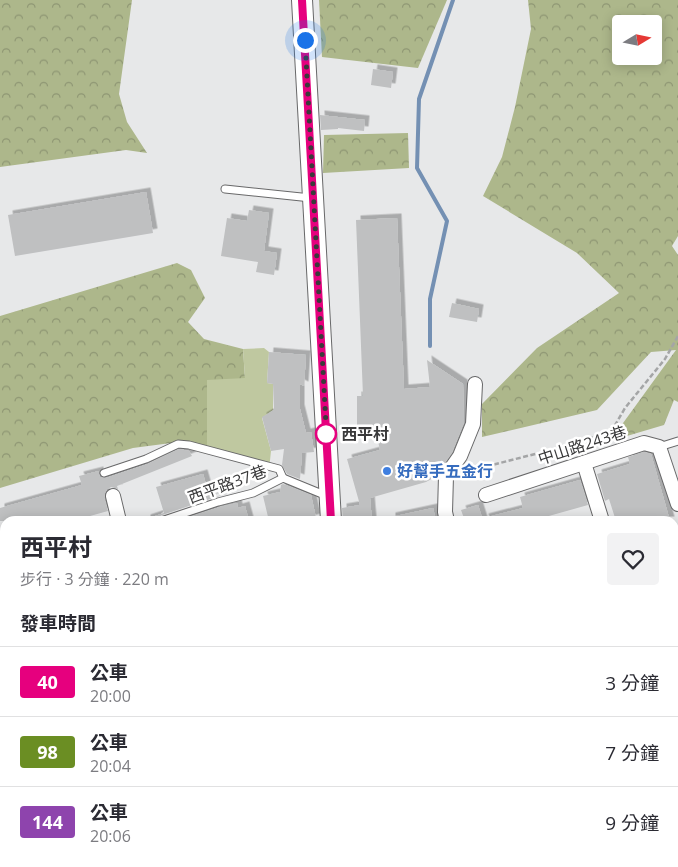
<!DOCTYPE html>
<html lang="zh-TW">
<head>
<meta charset="utf-8">
<style>
	body { margin:0; font-family:"Open Sans","Noto Sans TC",sans-serif; background:#f2f2f3; color:#2b2b33; height:100vh; display:flex; flex-direction:column; font-size:19px; white-space:nowrap }
	* { box-sizing:border-box; margin:0 }
	p { font-size:16px; color:#7c7c81 }
	.icon { flex:none; width:28px; height:28px; fill:none; stroke:currentColor; stroke-width:2; stroke-linecap:round; stroke-linejoin:round }
	.map { position:relative; flex:1; overflow:hidden }
	.details { position:absolute; left:0px; top:516px; width:679px; height:351px; display:flex; flex-direction:column; background:#fff; border-radius:15px 15px 0 0; box-shadow:0 2px 12px #0003 }
	.details>* { flex:none }
	.badge { padding:0 10px; border-radius:4px; font-size:18px; line-height:32px }
	.needle { width:32px; rotate:80deg }
	.fabs { position:absolute; left:612px; top:15px; display:grid; gap:10px }
	.fabs a { display:grid; place-items:center; width:50px; height:50px; border-radius:5px; background:#fff; box-shadow:0 2px 12px #0003; font-size:25px }
	.you { position:absolute; width:25px; height:25px; margin:-12px; border:4px solid #fff; border-radius:50%; background:#1a73e8; box-shadow:0 0 0 8px #1a73e833 }
	.map>.badge { position:absolute; translate:-50% -50%; box-shadow:0 0 0 2px #fff }
	h2 { padding:0 20px; font-size:19px; line-height:45px }
	.round { display:grid; place-items:center; flex:none; width:52px; height:52px; border-radius:5px; background:#f2f2f3 }
	.summary { display:flex; align-items:center; justify-content:space-between; height:85px; padding:0 20px }
	h1 { font-size:24px; font-weight:700; line-height:38px }
	ul { padding:0; list-style:none }
	li { display:flex; align-items:center; gap:15px; height:70px; padding:0 20px; border-top:1px solid #e1e1e2 }
	li div { flex:1 }
	li b { display:block; font-size:19px }
	li em { font-style:normal }
	li .badge { min-width:55px; font-weight:700; text-align:center }
	.map>svg:first-child { display:block }
</style>
</head>
<body>
<div class="map">
<svg width="678" height="867" viewBox="0 0 678 867">
	<defs>
		<pattern id="forest-crowns" width="20" height="18" patternUnits="userSpaceOnUse" patternTransform="scale(1.25)"><rect width="20" height="18" fill="#adb78b"/><path d="M2 6a3 3 0 1 1 6 0M12 15a3 3 0 1 1 6 0" fill="none" stroke="#8e9673"/></pattern>
		<filter id="shadow"><feDropShadow dx="4.5" dy="-4.5" stdDeviation="0" flood-color="#0004"/></filter>
	</defs>
	<rect width="100%" height="100%" fill="#e7e8e9"/>
	<g fill="url(#forest-crowns)" fill-rule="evenodd">
		<polygon points="0,0 132,0 119,94 127,122 147,153 126,150 0,167"/>
		<polygon points="319,0 447,0 418,68 322,57"/>
		<path d="M 528,0 L 678,0 L 678,236 L 672,246 L 678,255 L 678,402 L 674,400 L 664,425 L 610,441 L 676,350 L 651,352 L 597,410 L 482,437 L 482,404 L 537,348 L 619,293 L 577,253 L 483,196 L 502,157 L 515,107 L 531,29 ZM 621,24 L 654,24 L 654,56 L 621,56 Z"/>
		<polygon points="408,133 409,168 323,173 324,135"/>
		<polygon points="177,263 191,270 205,298 188,322 204,339 243,349 245,378 207,448 171,443 133,448 0,488 0,316"/>
	</g>
	<polygon fill="#bfc8a0" points="264,348 269,352 267,383 273,384 273,410 262,418 271,451 269,470 207,448 207,380 245,378 243,349"/>
	<g fill="none" stroke-linecap="round" stroke-linejoin="round">
		<polyline stroke="#7490b3" stroke-width="4" points="430,346 430,299 447,221 417,168 419,99 453,0"/>
	</g>
	<g fill="#bfc0c1" filter="url(#shadow)">
		<polygon points="373,69 393,72 391,88 371,85"/>
		<polygon points="320,115 365,120 364,131 338,128 338,129 321,130"/>
		<polygon points="146,192 153,233 15,256 8,215"/>
		<polygon points="249,210 269,213 264,251 277,253 274,275 256,272 258,262 221,256 227,218 247,221"/>
		<polygon points="397,218 404,389 430,387 427,360 463,384 464,422 452,452 439,471 437,476 426,482 370,498 372,521 343,521 342,508 360,505 347,459 380,450 375,428 357,431 357,396 363,396 356,220"/>
		<polygon points="452,303 479,309 477,322 449,317"/>
		<polygon points="269,352 306,355 304,386 300,384 300,409 306,433 311,432 314,452 302,453 300,479 287,474 282,465 284,449 271,451 262,417 274,410 273,384 267,383"/>
		<polygon points="179,449 189,451 192,456 117,486 118,489 111,487 107,489 105,493 104,498 108,511 72,521 0,521 0,508 82,485 79,476 99,471 99,474 100,477 106,478 148,464"/>
		<polygon points="644,452 651,454 670,521 616,521 609,499 605,501 597,474 630,464 628,457"/>
		<polygon points="203,474 210,498 234,492 216,497 159,516 157,518 156,521 146,521 146,519 164,513 156,487"/>
		<polygon points="580,480 588,505 531,521 485,521 484,518 523,508 520,497"/>
		<polygon points="283,484 311,495 316,518 305,521 269,521 263,496 280,492 281,485"/>
		<polygon points="237,503 238,508 245,506 249,521 177,521 220,507"/>
		<polygon points="478,505 483,521 465,521 461,510"/>
		<polygon points="433,508 436,521 391,521 391,517"/>
	</g>
	<g fill="none" stroke-linecap="round" stroke-linejoin="round">
		<defs>
			<g id="service">
				<polyline points="225,189 311,198"/>
				<polyline points="659,447 678,441"/>
				<polyline points="104,473 146,459 178,444 189,445 279,469 283,478"/>
				<polyline points="161,521 218,502 253,493 283,478 327,496"/>
				<polyline points="674,629 678,628"/>
				<polyline points="674,806 678,805"/>
				<path d="M 470,862 C 480,867 489,866 499,862"/>
			</g>
			<g id="minor">
				<polyline points="584,463 602,521"/>
				<polyline points="486,495 644,443 659,447 678,504"/>
				<polyline points="113,496 119,521"/>
				<polyline points="447,521 445,512 446,476 460,456 473,424 475,384"/>
				<polyline points="0,551 5,550"/>
				<polyline points="674,560 678,559"/>
				<polyline points="674,700 678,699"/>
				<polyline points="0,743 5,741"/>
				<polyline points="662,862 664,867"/>
				<polyline points="0,864 7,862"/>
				<polyline points="380,867 380,862"/>
				<polyline points="561,867 562,862"/>
			</g>
			<g id="secondary">
				<polyline points="302,0 331,521"/>
				<polyline points="330,867 331,862"/>
			</g>
		</defs>
		<use href="#service" stroke="#686869" stroke-width="9"/>
		<use href="#minor" stroke="#686869" stroke-width="16"/>
		<use href="#secondary" stroke="#686869" stroke-width="22"/>
		<polyline stroke="#a4a5a6" stroke-width="2.5" stroke-dasharray="5 2.5" stroke-linecap="butt" points="465,472 566,446 596,436 614,427 625,408 665,359 678,336"/>
		<use href="#service" stroke="#fff" stroke-width="7"/>
		<use href="#minor" stroke="#fff" stroke-width="14"/>
		<use href="#secondary" stroke="#fff" stroke-width="20"/>
	</g>
	<g fill="none" stroke-linecap="round" stroke-linejoin="round">
		<defs>
			<polyline id="line" points="302,0 331,521"/>
		</defs>
		<use href="#line" stroke="#fff" stroke-width="11"/>
		<use href="#line" stroke="#e6007e" stroke-width="8"/>
		<polyline stroke="#3a3a3b" stroke-width="5" stroke-dasharray="0 9" points="305,40 327,443 326,434"/>
	</g>
	<circle fill="#fff" stroke="#e6007e" stroke-width="2.5" cx="326" cy="434" r="10"/>
	<circle fill="#3f7fe0" stroke="#fff" stroke-width="2" cx="387" cy="471" r="5"/>
	<g text-anchor="middle" dominant-baseline="central" stroke-width="5" stroke-linejoin="round" paint-order="stroke">
		<g font-size="16" font-weight="bold" fill="#3a3a3b" stroke="#fff" text-anchor="start">
			<text x="341" y="434">西平村</text>
		</g>
		<g font-size="16" fill="#3a3a3b" stroke="#fff">
			<text transform="translate(582 445) rotate(-18)">中山路243巷</text>
			<text transform="translate(227 484) rotate(-20)">西平路37巷</text>
		</g>
		<g font-size="16" font-weight="bold" fill="#366cbe" stroke="#fff" text-anchor="start">
			<text x="397" y="471">好幫手五金行</text>
		</g>
	</g>
</svg>
<div class="fabs">
<a><svg class="needle" viewBox="-14 -14 28 28"><path d="M0-13l5 13h-10z" fill="#e53935"/><path d="M0 13l5-13h-10z" fill="#7c7c81"/></svg></a>
</div>
<div class="you" style="left:305px;top:40px"></div>
<section class="details">
<div class="summary"><div><h1>西平村</h1><p>步行 · 3 分鐘 · 220 m</p></div><a class="round"><svg class="icon" aria-label="heart" viewBox="0 0 24 24"><path d="M12 20l-8-8c-3-5 5-10 8-4 3-6 11-1 8 4z"/></svg></a></div>
<h2>發車時間</h2>
<ul>
<li><span class="badge" style="background:#e6007e;color:#fff">40</span><div><b>公車</b><p>20:00</p></div><em>3 分鐘</em></li>
<li><span class="badge" style="background:#6b8e23;color:#fff">98</span><div><b>公車</b><p>20:04</p></div><em>7 分鐘</em></li>
<li><span class="badge" style="background:#8e44ad;color:#fff">144</span><div><b>公車</b><p>20:06</p></div><em>9 分鐘</em></li>
</ul>
</section>
</div>
</body>
</html>
